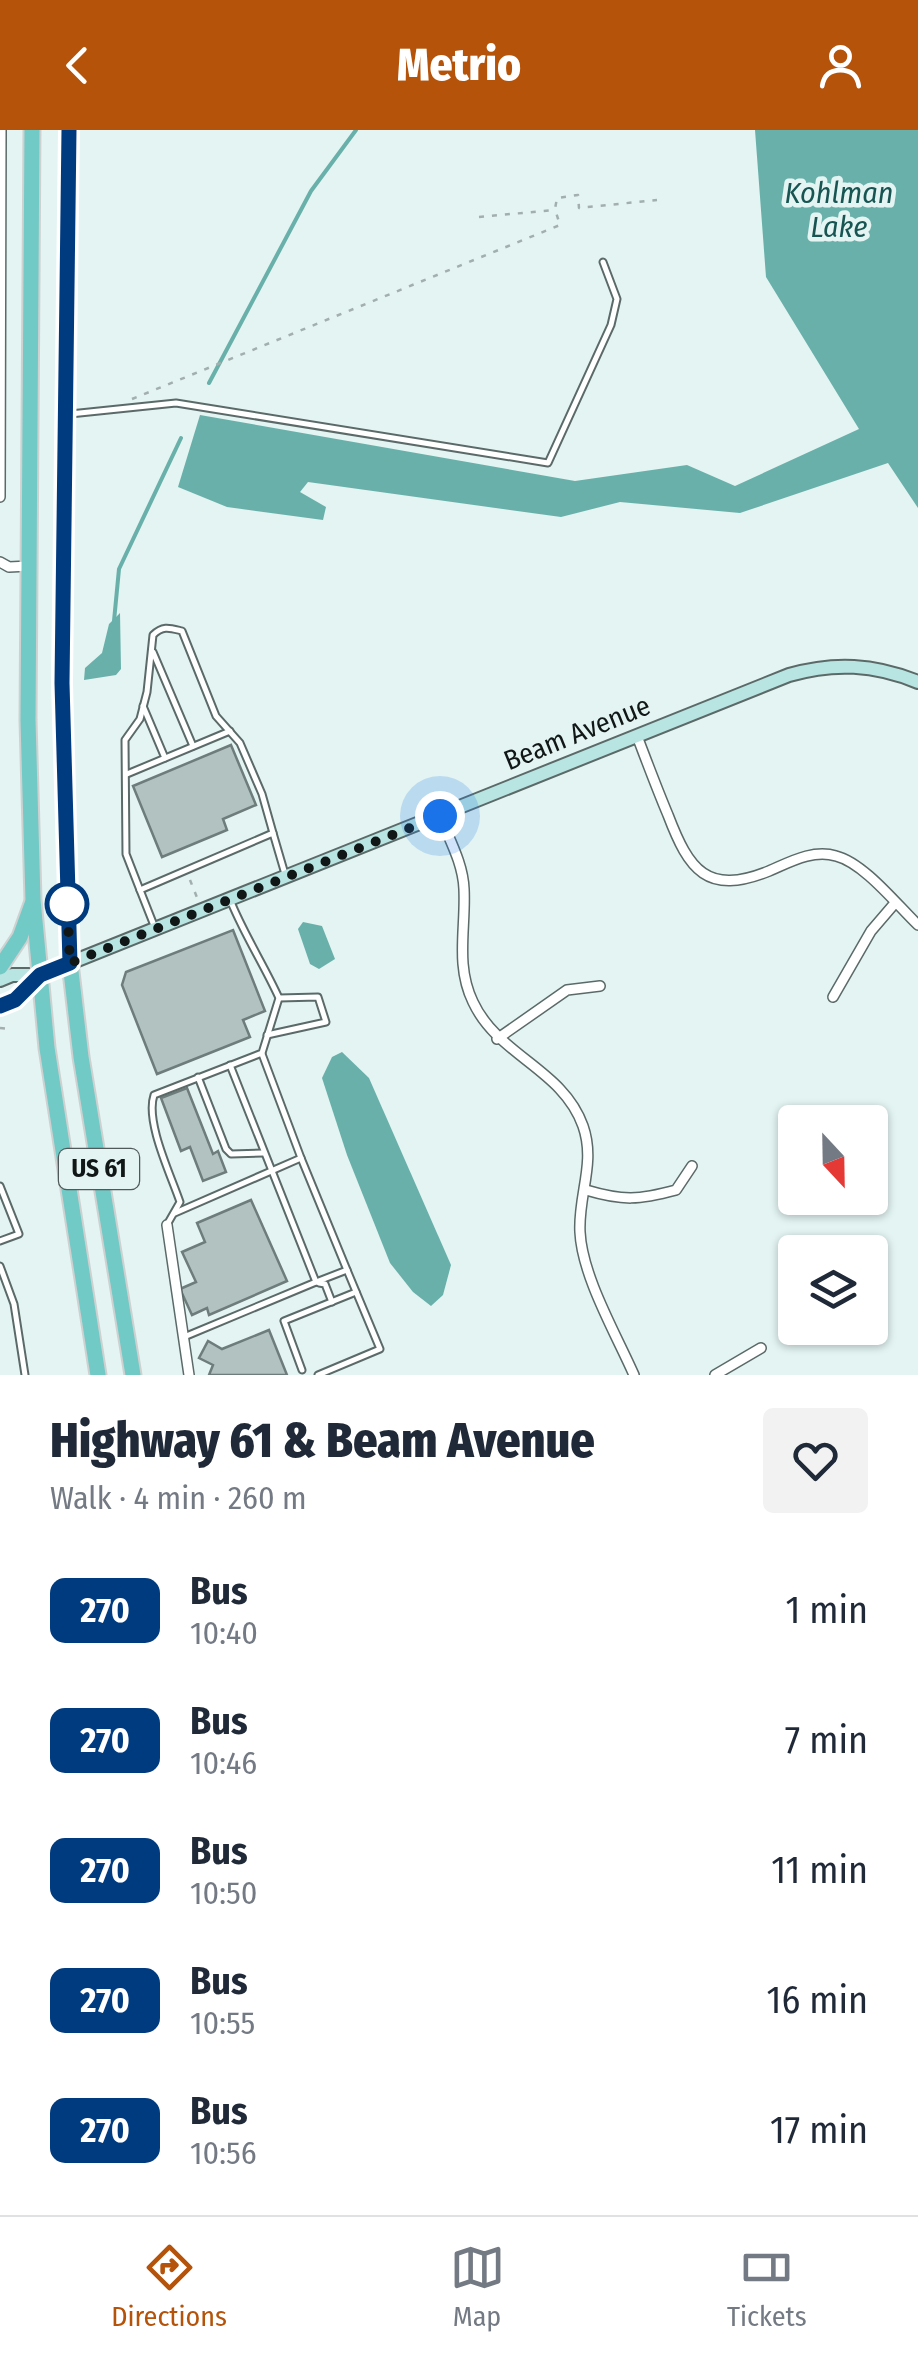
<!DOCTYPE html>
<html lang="en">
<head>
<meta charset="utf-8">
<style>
	body { margin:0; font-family:"Fira Sans Condensed",sans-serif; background:#f2f2f3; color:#1f2937; height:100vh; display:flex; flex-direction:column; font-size:38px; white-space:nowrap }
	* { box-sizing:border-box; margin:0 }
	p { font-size:32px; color:#747a83 }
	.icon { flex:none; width:55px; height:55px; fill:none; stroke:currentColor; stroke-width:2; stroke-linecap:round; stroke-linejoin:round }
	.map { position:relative; height:1245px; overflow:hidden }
	.panel { display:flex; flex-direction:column; background:#fff; flex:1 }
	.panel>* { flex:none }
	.badge { padding:0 20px; border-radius:15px; font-size:35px; line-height:65px }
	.needle { width:65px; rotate:158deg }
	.tools { position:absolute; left:778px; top:975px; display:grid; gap:20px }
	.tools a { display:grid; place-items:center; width:110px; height:110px; border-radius:10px; background:#fff; box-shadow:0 2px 8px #0004; font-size:50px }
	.you { position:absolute; width:50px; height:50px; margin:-25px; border:8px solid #fff; border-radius:50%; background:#1a73e8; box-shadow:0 0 0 15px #1a73e833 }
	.map>.badge { position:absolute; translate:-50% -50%; box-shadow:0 0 0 5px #fff }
	.round { display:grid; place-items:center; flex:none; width:105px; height:105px; border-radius:10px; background:#f2f2f3 }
	.head { display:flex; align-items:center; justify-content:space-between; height:170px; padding:0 50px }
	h1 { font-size:48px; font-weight:800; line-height:75px }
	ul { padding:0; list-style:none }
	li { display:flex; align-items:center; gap:30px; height:130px; padding:0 50px }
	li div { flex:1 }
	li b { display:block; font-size:38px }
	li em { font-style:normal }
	li .badge { min-width:110px; font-weight:700; text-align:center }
	header { display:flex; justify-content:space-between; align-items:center; height:130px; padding:0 50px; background:#b45309; color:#fff; font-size:45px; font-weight:800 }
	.tab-bar { display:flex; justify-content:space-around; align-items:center; height:140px; border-top:2px solid #e0e1e3; background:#fff; font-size:28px; color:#747a83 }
	.tab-bar a { display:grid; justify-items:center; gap:5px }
	.tab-bar .current { color:#b45309 }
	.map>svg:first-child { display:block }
</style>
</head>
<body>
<header><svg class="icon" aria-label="back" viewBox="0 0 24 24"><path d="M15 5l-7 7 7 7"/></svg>Metrio<svg class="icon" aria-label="person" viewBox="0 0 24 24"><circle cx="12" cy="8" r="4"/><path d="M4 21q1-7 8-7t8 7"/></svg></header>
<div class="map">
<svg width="918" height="1245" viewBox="0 0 918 1245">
	<rect width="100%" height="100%" fill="#e3f4f2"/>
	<g fill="#69b0ab">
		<polygon points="755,0 918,0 918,378 888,333 740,383 620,372 561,387 308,352 300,362 326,377 323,390 227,377 178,357 200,285 575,351 687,335 735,356 859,299 766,147"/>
		<polygon points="120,483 121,539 116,545 84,550 85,538 102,523 109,494"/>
		<polygon points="303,792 322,796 335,829 319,839 310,834 298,799"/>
		<polygon points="342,922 369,948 451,1135 443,1165 431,1176 413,1162 390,1133 347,1025 322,948 332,927"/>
	</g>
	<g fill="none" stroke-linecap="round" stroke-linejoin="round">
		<g stroke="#69b0ab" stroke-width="4">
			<polyline points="209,253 311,61 356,0"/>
			<polyline points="114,491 119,439 181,308"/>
		</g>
	</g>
	<g fill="#b1c2c0" stroke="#6e7d7b" stroke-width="2.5">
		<polygon points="231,615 256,675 223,689 227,700 162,727 133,656"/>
		<polygon points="233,800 265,881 243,890 250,907 157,944 122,855 126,842"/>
		<polygon points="187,958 213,1024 218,1021 226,1042 203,1051 190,1017 181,1021 161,968"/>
		<polygon points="251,1070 287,1151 209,1185 207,1178 192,1185 180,1159 196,1152 182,1122 205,1112 197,1093"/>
		<polygon points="269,1200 287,1245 209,1245 213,1235 199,1228 208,1211 222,1219"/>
	</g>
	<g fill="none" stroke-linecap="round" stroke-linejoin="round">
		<defs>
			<g id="lane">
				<polyline points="70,284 176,273 548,333 611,195 617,169 603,132"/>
				<polyline points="153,522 193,616"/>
				<polyline points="143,576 165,628"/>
				<polyline points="127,644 230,601"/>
				<path d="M 140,760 L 126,724 L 125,610 L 140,589 L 147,562 L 153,505 C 163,495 170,498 182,501 L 216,586 L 240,613 L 262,664 L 273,703"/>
				<polyline points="155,798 140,760 273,703 285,744"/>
				<polyline points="267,905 326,892 318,867 279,868"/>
				<polyline points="198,947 226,1019 231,1024 263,1023"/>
				<polyline points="301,1028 347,1140 316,1152"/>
				<polyline points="0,1056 19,1104 0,1111"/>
				<polyline points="175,1083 301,1028 262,924"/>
				<path d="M 168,1093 L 180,1072 C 171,1045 145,992 154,965 L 262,923 L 279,868 C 264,835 245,806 231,772"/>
				<polyline points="0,1136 14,1174 25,1245"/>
				<polyline points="319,1153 325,1154 332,1172"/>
				<polyline points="184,1207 316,1152 230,935"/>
				<polyline points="302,1240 284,1191 356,1162"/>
				<polyline points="318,1245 380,1219 347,1140"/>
			</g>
			<g id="street">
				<polyline points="0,367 1,0"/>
				<polyline points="0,432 9,437 29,436"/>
				<path d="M 637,606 C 647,632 657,659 668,685 C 689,740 707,766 769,741 C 790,732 813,719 836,726 C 864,733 897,775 918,795"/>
				<path d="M 440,686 C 449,709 463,733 464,759 C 466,798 455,835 473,872 C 498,926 563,939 583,996 C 596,1033 578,1065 580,1102 C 582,1146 616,1204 634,1245"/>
				<polyline points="833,867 871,801 895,773"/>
				<polyline points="497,909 567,860 600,856"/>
				<path d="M 586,1060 C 623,1071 639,1070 676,1060 L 692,1036"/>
				<polyline points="167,1095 189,1245"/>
				<polyline points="715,1245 761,1218"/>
			</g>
			<g id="secondary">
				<path d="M 0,850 L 12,845 L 40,845 L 789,545 C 834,532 874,534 918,552"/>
				<polyline points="0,876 15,870 40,845"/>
			</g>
			<g id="primary">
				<polyline points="32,0 28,590 33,770 47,918 98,1245"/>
				<polyline points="69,0 62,553 70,833 81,927 133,1245"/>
				<polyline points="0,837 20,807 32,774"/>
			</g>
		</defs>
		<use href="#lane" stroke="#5b6a68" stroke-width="9"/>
		<use href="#street" stroke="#5b6a68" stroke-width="12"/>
		<use href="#secondary" stroke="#5b6a68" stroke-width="16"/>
		<use href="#primary" stroke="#cfd1d1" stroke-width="19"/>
		<g stroke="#a2afae" stroke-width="2.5" stroke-dasharray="5 8" stroke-linecap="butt">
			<polyline points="479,87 554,80"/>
			<polyline points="132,269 560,95 555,79 557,68 578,65 579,78 657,70"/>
			<polyline points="190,750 198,770"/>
			<polyline points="0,898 10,899"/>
		</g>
		<use href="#lane" stroke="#fff" stroke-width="5"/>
		<use href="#street" stroke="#fff" stroke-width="9"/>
		<use href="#secondary" stroke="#b8e4e2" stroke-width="12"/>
		<use href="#primary" stroke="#71cac6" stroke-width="15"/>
	</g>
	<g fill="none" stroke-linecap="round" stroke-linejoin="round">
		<defs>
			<polyline id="line" points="0,876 15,870 40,845 70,833 62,553 69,0"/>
		</defs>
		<use href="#line" stroke="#fff" stroke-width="22"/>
		<use href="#line" stroke="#003b80" stroke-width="15"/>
		<polyline stroke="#111717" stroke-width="10" stroke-dasharray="0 18" points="67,774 67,770 70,833 440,686"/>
	</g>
	<circle fill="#fff" stroke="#003b80" stroke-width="5" cx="67" cy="774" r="20"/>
	<g text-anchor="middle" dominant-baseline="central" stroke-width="9" stroke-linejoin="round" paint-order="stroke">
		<rect fill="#e3f4f2" stroke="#505959" stroke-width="2.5" x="59" y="1019" width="80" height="40" rx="8"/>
		<g font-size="25" font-weight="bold" fill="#111717">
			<text x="99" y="1039">US 61</text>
		</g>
		<g font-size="28" fill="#111717" stroke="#e3f4f2">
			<text transform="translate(577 603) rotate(-22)">Beam Avenue</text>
		</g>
		<g font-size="30" font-style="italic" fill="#185552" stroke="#e3f4f2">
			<text x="839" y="63">Kohlman<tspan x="839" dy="34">Lake</tspan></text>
		</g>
	</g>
</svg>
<div class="tools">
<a><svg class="needle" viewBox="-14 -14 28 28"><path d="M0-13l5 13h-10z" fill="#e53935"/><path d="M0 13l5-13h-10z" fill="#747a83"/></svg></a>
<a><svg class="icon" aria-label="layers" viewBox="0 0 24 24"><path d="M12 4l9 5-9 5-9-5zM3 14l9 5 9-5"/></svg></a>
</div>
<div class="you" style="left:440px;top:686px"></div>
</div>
<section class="panel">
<div class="head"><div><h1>Highway 61 &amp; Beam Avenue</h1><p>Walk · 4 min · 260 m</p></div><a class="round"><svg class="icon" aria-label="heart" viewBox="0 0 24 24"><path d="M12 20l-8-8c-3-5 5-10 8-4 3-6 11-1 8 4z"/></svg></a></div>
<ul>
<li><span class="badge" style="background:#003b80;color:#fff">270</span><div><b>Bus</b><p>10:40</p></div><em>1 min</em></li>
<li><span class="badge" style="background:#003b80;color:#fff">270</span><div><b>Bus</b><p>10:46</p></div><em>7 min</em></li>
<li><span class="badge" style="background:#003b80;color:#fff">270</span><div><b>Bus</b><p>10:50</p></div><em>11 min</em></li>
<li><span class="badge" style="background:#003b80;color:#fff">270</span><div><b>Bus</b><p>10:55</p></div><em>16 min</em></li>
<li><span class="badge" style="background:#003b80;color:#fff">270</span><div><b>Bus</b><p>10:56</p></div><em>17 min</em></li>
</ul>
</section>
<nav class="tab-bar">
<a class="current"><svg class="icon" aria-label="directions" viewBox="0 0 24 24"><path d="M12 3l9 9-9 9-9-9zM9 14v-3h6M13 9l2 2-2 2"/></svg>Directions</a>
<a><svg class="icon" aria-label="map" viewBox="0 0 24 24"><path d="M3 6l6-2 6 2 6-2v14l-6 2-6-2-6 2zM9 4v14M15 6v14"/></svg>Map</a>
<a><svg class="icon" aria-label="tickets" viewBox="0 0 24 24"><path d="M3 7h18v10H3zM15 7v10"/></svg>Tickets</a>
</nav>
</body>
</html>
